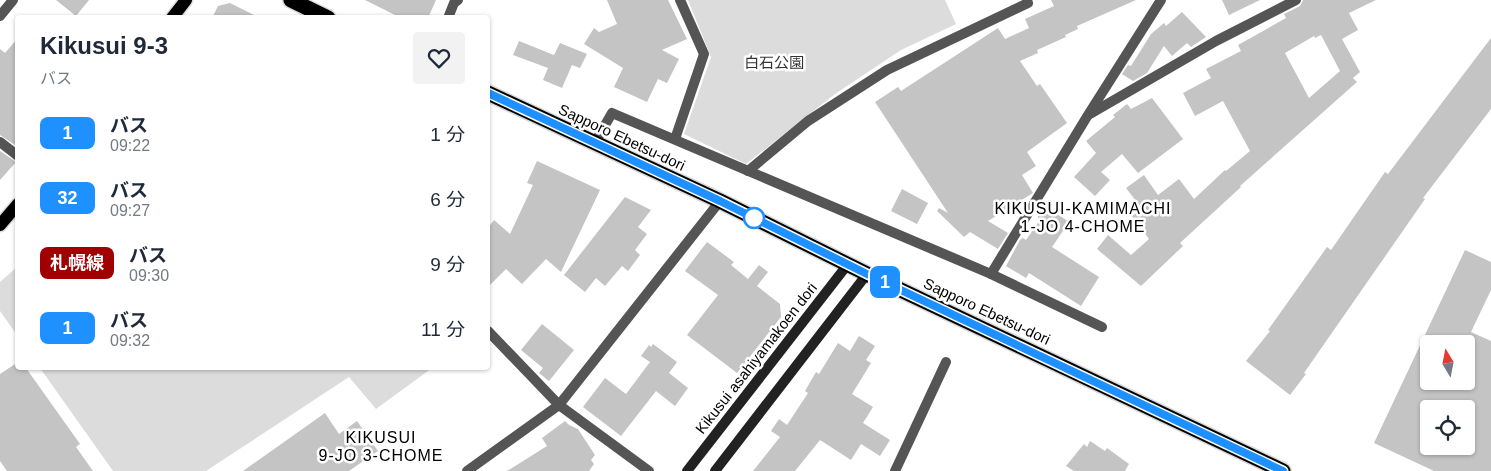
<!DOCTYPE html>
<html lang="ja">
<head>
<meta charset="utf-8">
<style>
	body { margin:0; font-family:Arial,"Noto Sans JP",sans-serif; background:#f2f2f3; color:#1f2937; height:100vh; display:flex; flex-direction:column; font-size:19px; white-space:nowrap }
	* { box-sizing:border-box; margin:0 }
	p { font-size:16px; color:#747a83 }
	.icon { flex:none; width:28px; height:28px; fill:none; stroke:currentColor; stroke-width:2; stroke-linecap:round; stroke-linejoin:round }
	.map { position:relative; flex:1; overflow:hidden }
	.details { position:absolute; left:15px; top:15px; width:475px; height:355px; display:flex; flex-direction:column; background:#fff; border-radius:5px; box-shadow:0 1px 4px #0004 }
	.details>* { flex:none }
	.badge { padding:0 10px; border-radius:8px; font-size:18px; line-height:32px }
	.needle { width:32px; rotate:350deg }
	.buttons { position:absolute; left:1420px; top:335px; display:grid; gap:10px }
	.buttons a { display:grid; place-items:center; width:55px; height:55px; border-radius:5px; background:#fff; box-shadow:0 1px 4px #0004; font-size:25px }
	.map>.badge { position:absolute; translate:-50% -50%; box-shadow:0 0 0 2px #fff }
	.round { display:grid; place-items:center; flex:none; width:52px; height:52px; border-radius:5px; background:#f2f2f3 }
	.head { display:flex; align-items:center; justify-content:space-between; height:85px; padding:0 25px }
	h1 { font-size:24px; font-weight:800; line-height:38px }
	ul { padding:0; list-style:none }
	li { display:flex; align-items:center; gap:15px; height:65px; padding:0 25px }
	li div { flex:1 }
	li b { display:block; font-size:19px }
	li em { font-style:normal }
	li .badge { min-width:55px; font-weight:700; text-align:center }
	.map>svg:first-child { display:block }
</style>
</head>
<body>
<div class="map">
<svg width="1491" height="471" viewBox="0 0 1491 471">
	<rect width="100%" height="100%" fill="#fff"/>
	<g fill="#dcdcdc">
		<polygon points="688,0 945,0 956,24 901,50 835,94 746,164 684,134 711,57"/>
		<polygon points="17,267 17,335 0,311 0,282"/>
		<polygon points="40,368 432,368 376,409 349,377 206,471 113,471"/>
	</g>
	<g fill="#c4c4c4" fill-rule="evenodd">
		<polygon points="56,0 89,0 76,16"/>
		<polygon points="365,0 436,0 428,18 401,18"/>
		<polygon points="607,0 668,0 687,39 662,50 679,59 667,83 658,79 647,102 614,87 623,68 584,44 594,28 599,32 617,24"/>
		<polygon points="1051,0 1136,0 1077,26 1078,29 1065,35 1066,37 1037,50 1038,53 1020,61 1037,86 1040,84 1067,123 1027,152 1036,166 1022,175 1033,193 988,221 1008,233 998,249 970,232 964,237 937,211 939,208 948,213 875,102 898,87 901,91 998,28 1005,39 1029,28 1025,19 1054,6"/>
		<polygon points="1222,0 1260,0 1229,15"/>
		<path d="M 1303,0 L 1376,0 L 1349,13 L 1358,30 L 1342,39 L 1360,72 L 1353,78 L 1357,82 L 1240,186 L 1241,187 L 1180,243 L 1183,246 L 1141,286 L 1097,249 L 1108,235 L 1131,255 L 1149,239 L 1132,216 L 1142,209 L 1126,188 L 1144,175 L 1158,195 L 1179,179 L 1194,199 L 1225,170 L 1226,171 L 1250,151 L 1223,101 L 1195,116 L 1183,93 L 1211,78 L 1206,69 L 1241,51 L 1238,45 L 1286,18 L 1284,14 L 1300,6 ZM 1321,35 L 1340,71 L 1309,98 L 1285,53 L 1314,36 L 1315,38 Z"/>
		<polygon points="230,3 260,18 212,18 218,6"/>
		<polygon points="1182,12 1206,37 1191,47 1187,43 1172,56 1164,46 1147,73 1133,81 1122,74 1128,65 1131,66 1151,34 1164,23 1166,26"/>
		<polygon points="18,38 18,147 0,135 0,49 5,53"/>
		<polygon points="1491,38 1491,109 1423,198 1425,199 1304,373 1306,374 1290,395 1246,361 1270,331 1268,330 1327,247 1331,250 1385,172 1388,174"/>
		<polygon points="519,41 554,55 560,43 587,54 580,68 572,65 562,88 543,80 548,68 513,55"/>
		<polygon points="1152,98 1183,139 1138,173 1122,154 1101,172 1110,180 1095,196 1074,177 1096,153 1086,141 1115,117 1113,115 1127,104 1131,109"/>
		<polygon points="0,151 16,162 0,180"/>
		<polygon points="537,161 600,190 561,272 546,259 522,284 506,269 488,287 488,228 494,220 510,234 533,185 527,183"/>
		<polygon points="902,189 928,203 917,224 891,211"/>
		<polygon points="625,197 651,210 638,227 647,234 635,250 640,255 628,271 622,266 605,286 596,278 585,292 564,275"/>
		<polygon points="1044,205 1069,222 1052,247 1099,277 1081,306 1029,273 1026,278 1006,266 1020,240 1023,238 1026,240 1040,220 1038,218 1038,214"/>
		<polygon points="707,242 734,262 731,265 748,279 759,265 768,272 757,286 780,304 781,317 737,373 687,335 718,295 685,271"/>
		<path d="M 1465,250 L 1491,262 L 1491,290 L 1471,332 L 1491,341 L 1491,471 L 1434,471 L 1374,443 ZM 1429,344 L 1466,344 L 1466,381 L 1429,381 ZM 1429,409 L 1466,409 L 1466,446 L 1429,446 Z"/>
		<polygon points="542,324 574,350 549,381 539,373 543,368 521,350"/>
		<polygon points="859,336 875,346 866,360 871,363 852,394 873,407 863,423 890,440 880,456 861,444 851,460 820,440 795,471 753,471 780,437 771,431 779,419 787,425 808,393 805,391 816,372 819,374 838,343 850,351"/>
		<polygon points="653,344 677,362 669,373 688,388 675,406 656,391 621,436 583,407 605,378 626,394 650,362 641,356 649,345 651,347"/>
		<polygon points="18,362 18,368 26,368 80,444 76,447 93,471 7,471 0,461 0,374"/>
		<polygon points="325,413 339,434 357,421 378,451 349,471 243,471"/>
		<polygon points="565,421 569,425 578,429 595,455 591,460 594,464 589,471 507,471 547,446 542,438"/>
		<polygon points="1090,441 1105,451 1107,448 1129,464 1125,471 1074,471 1066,466 1084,444 1087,447"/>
	</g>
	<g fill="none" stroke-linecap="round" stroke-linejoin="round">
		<defs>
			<g id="primary">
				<polyline points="172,18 186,0"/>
				<polyline points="0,225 18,204"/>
			</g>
			<g id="highway">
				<polyline points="291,0 328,18"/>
				<polyline points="488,93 720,201 867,274 1283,471"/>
			</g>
		</defs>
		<use href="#primary" stroke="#dbdbdb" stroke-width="15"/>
		<use href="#highway" stroke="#dbdbdb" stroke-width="18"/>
		<g stroke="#555" stroke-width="10">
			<polyline points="0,16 13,0"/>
			<polyline points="448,18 454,3 458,0"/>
			<polyline points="1090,114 1216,41 1296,0"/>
			<polyline points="675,139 704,54 680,0"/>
			<polyline points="0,142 18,156"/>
			<polyline points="594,144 612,113 991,274 1102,327"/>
			<polyline points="748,171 808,121 887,70 1028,3 1027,0"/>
			<polyline points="991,274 1088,115 1161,0"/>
			<polyline points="488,331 559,405 649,471"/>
			<polyline points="467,471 559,405 720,201"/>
			<polyline points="895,471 946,362"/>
		</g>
		<g stroke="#222" stroke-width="10">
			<polyline points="687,471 848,264"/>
			<polyline points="715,471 867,274"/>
		</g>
		<use href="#primary" stroke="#000" stroke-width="12"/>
		<use href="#highway" stroke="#000" stroke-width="15"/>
	</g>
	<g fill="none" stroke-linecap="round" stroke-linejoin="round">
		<defs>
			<polyline id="line" points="488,93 720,201 867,274 1283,471"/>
		</defs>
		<use href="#line" stroke="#fff" stroke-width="11"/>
		<use href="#line" stroke="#1e90ff" stroke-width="8"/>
	</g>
	<circle fill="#fff" stroke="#1e90ff" stroke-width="2.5" cx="754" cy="218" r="10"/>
	<g text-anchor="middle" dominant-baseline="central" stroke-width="5" stroke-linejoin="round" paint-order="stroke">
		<g font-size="15" fill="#333" stroke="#fff">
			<text x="774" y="62">白石公園</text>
		</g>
		<g font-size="15" fill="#000" stroke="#fff">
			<text transform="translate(622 137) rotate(25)">Sapporo Ebetsu-dori</text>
			<text transform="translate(987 311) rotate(25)">Sapporo Ebetsu-dori</text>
			<text transform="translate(756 358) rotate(-52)">Kikusui asahiyamakoen dori</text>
		</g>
		<g font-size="16" letter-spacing="1" fill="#000" stroke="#fff">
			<text x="1083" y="208">KIKUSUI-KAMIMACHI<tspan x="1083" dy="18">1-JO 4-CHOME</tspan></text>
			<text x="381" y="437">KIKUSUI<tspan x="381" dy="18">9-JO 3-CHOME</tspan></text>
		</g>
	</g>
</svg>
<div class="buttons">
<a><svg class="needle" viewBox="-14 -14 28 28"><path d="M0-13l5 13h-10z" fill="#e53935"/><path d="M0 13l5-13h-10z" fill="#747a83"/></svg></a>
<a><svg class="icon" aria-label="locate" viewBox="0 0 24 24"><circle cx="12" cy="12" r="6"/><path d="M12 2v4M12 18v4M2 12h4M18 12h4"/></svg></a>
</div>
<b class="badge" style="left:885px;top:282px;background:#1e90ff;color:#fff">1</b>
<section class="details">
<div class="head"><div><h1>Kikusui 9-3</h1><p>バス</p></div><a class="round"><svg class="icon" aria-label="heart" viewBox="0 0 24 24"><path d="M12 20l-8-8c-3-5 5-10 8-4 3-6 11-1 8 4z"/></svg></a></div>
<ul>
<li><span class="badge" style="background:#1e90ff;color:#fff">1</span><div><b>バス</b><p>09:22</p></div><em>1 分</em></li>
<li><span class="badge" style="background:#1e90ff;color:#fff">32</span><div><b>バス</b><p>09:27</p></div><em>6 分</em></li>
<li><span class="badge" style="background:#a00000;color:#fff">札幌線</span><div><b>バス</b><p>09:30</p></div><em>9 分</em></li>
<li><span class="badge" style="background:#1e90ff;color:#fff">1</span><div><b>バス</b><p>09:32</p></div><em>11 分</em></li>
</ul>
</section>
</div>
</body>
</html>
